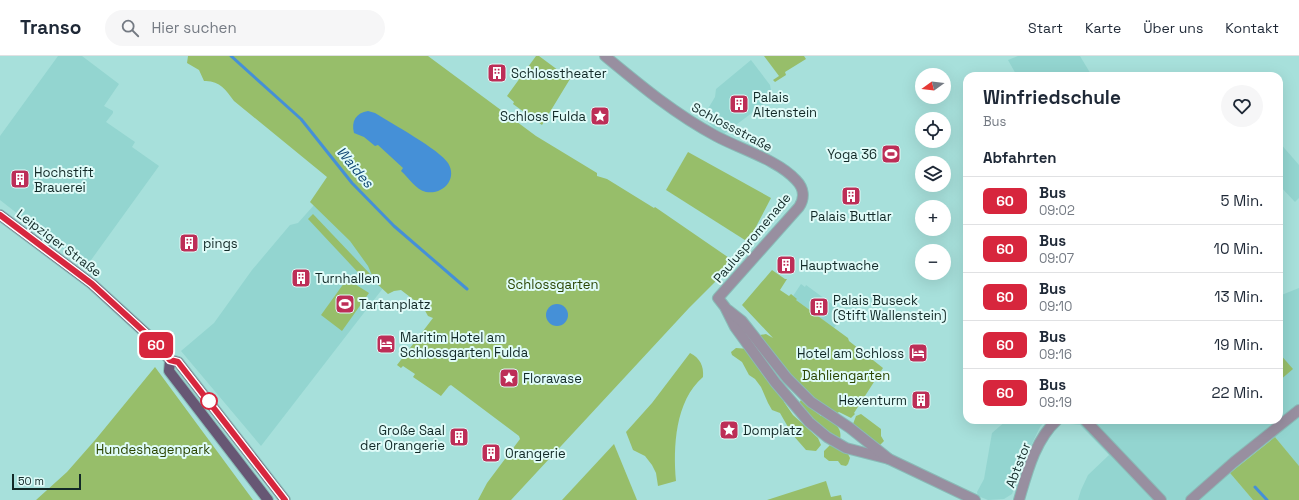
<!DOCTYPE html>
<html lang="de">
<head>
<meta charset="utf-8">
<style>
	body { margin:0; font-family:"Space Grotesk",sans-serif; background:#f6f6f7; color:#1f2937; height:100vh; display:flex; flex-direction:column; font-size:15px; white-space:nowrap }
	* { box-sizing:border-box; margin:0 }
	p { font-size:13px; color:#747a83 }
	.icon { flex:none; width:22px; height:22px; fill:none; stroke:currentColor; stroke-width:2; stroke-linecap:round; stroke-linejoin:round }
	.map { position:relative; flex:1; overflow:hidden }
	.sheet { position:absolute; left:963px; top:16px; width:320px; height:352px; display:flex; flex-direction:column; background:#fff; border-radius:12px; box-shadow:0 4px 16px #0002 }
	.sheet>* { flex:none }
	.badge { padding:0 8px; border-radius:6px; font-size:14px; line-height:26px }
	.needle { width:26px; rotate:255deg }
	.controls { position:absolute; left:915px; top:12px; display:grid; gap:8px }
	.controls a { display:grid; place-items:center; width:36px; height:36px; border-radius:50%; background:#fff; box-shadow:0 4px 16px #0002; font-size:20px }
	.scale { position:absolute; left:12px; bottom:10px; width:69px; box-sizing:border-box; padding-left:4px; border:2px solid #122927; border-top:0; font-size:11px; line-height:14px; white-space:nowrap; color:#122927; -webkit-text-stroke:3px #dffbf8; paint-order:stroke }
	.map>.badge { position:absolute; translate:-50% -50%; box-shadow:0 0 0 2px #fff }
	h2 { padding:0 20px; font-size:15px; line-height:36px }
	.round { display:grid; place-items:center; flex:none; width:42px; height:42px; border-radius:21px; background:#f6f6f7 }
	.overview { display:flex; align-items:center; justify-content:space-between; height:68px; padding:0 20px }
	h1 { font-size:19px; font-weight:700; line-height:30px }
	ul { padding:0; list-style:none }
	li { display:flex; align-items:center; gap:12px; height:48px; padding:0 20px; border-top:1px solid #e0e1e3 }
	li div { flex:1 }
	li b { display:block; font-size:15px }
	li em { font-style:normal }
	li .badge { min-width:44px; font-weight:700; text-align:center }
	header { display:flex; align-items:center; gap:24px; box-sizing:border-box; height:56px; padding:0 20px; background:#fff; border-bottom:1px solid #e0e1e3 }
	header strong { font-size:19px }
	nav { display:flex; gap:22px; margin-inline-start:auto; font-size:14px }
	.search { width:280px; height:36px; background:#f6f6f7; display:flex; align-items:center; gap:10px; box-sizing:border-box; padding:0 14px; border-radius:22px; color:#747a83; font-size:15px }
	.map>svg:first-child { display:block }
</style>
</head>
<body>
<header>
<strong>Transo</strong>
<div class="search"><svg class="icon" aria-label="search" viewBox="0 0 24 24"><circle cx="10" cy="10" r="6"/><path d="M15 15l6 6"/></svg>Hier suchen</div>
<nav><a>Start</a><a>Karte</a><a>Über uns</a><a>Kontakt</a></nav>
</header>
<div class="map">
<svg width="1299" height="444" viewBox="0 0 1299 444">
	<rect width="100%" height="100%" fill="#a7e0db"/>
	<g fill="#93d5d0">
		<polygon points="58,0 82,0 119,28 104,50 113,55 113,57 106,66 135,86 132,91 159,110 86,211 0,144 0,80"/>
		<polygon points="1018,0 1080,0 1092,20 1017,20 1008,4"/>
		<polygon points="751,4 770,29 772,39 761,50 724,78 714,72 708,66 706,56 715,41 716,33"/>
		<polygon points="1279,86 1299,109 1299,142 1295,146 1279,129"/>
		<polygon points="314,149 388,216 387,227 261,390 181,295 214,267 252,214 290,169 298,167"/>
		<polygon points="801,228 805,231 806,229 844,257 834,272 796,244 793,240"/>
		<polygon points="1299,232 1299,410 1275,381 1230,417 1253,444 1078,444 1081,434 1088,419 1109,399 1080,369 1069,368 1071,364 1279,364 1279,240"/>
		<polygon points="1007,364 1046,364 1040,371 1027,398 1012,438 1004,443 988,444 978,440 977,436 984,423 992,377"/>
	</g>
	<g fill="#97be6a">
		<path d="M 188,0 L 428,0 L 536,80 L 597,117 L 597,120 L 607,123 L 654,152 L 655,151 L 735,206 L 689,252 L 511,444 L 478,444 L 487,427 L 520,383 L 519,380 L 451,329 L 449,330 L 441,340 L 413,321 L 415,318 L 403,310 L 401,312 L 397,309 L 433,262 L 428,260 L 423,251 L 401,234 L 394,235 L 388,238 L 375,226 L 368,210 L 350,185 L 310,146 L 327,121 L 234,45 C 226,34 219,24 204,25 L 199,14 L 187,7 Z"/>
		<polygon points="536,0 539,0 570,23 542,69 513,48 514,46 507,40"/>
		<polygon points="764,0 804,0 806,3 785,16 786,19 775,26 773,24 779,20"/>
		<polygon points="688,96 771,142 748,186 666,134"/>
		<polygon points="313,158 372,220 366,225 308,163"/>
		<polygon points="772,214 785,223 787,223 780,234 789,240 791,238 797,243 796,244 848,282 849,285 883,312 854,357 855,358 851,362 839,356 834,359 809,342 760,285 760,279 766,278 773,282 742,249"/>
		<polygon points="347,223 369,237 342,275 321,259"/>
		<polygon points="736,292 749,293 760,307 760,315 766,323 771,323 783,338 784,346 793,359 818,382 821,389 816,395 806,394 792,378 780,357 772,354 768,347 761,331 755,323 749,319 742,306 732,299 731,296"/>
		<path d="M 690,297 C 700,302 704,310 703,321 C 675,345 673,391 676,425 L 658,430 L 656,417 L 652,409 L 645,400 L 633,394 L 626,376 L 652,347 Z"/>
		<polygon points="1279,297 1293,313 1279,325"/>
		<polygon points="155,311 253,444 36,444 67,416 96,383"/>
		<path d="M 801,344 L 821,360 L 824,359 C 833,366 843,371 840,384 L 825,377 L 822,370 L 817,370 L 799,347 Z"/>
		<polygon points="861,358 881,373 881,380 884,385 879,390 853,368 856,360"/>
		<polygon points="1275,381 1299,410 1299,444 1253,444 1230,417"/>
		<polygon points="614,388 637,444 562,444"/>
		<polygon points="830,389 847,396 850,402 848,408 846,410 841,409 838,405 829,405 824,401 824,395"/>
		<polygon points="826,425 831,441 841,439 842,444 767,444"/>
	</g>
	<g fill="#4590d7">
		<path d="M 368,55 L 375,57 C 391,67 440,94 448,107 C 458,123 443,139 426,136 C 416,134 408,121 401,115 L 403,112 L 378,89 L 375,90 L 364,81 L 354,77 C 351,65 356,57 368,55 Z"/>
		<circle cx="557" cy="259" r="11"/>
	</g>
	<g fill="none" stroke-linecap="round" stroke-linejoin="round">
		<g stroke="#4590d7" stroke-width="3">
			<polyline points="231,0 301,63 352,127 394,170 467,233"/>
			<polyline points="1255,431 1267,444"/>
		</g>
		<defs>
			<g id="minor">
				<path d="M 605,0 C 640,29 676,59 716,80 C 740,93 778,104 796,124 C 804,132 805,142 799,151 L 718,242 L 725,251 L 735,271 L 775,326 L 809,366 L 827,381 L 846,392 L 889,403"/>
				<polyline points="728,254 742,265 787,322 811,346 850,372 889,403 975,444"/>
				<polyline points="1085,364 1161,444"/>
				<path d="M 1019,444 C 1027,417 1035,384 1057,364"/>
				<polyline points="1191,444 1234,406 1299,354"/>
			</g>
			<g id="major">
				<polyline points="0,159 92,228 151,282 170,304 178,306 285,444"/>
				<polyline points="170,304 169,315 268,444"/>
			</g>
		</defs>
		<use href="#minor" stroke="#89bbb7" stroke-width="12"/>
		<use href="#major" stroke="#89bbb7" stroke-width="12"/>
		<use href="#minor" stroke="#988fa0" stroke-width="10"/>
		<use href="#major" stroke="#675774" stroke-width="10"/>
	</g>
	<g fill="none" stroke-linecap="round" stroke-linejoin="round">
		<defs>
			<polyline id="line" points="0,159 92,228 151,282 170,304 178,306 285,444"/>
		</defs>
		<use href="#line" stroke="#fff" stroke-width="9"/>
		<use href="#line" stroke="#d7263d" stroke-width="6"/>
	</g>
	<defs>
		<symbol id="building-square" viewBox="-11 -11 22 22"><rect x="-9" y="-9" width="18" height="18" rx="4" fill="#bd2e57" stroke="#dffbf8"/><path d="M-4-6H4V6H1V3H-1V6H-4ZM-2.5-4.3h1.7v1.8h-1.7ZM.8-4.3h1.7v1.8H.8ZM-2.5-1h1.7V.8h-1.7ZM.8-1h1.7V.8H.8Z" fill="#fff"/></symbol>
		<symbol id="sight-square" viewBox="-11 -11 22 22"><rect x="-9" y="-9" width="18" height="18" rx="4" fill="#bd2e57" stroke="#dffbf8"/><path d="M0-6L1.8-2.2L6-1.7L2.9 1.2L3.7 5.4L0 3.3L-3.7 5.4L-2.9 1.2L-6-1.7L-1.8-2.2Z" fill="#fff"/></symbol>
		<symbol id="stadium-square" viewBox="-11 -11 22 22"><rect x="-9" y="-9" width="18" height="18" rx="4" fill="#bd2e57" stroke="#dffbf8"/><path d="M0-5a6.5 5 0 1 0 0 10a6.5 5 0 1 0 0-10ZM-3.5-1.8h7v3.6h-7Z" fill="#fff"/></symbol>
		<symbol id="hotel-square" viewBox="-11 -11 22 22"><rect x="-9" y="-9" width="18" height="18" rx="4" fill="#bd2e57" stroke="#dffbf8"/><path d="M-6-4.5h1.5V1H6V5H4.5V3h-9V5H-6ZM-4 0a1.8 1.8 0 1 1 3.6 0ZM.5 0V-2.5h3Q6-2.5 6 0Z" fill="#fff"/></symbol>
	</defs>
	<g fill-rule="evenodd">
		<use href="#building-square" x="486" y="6" width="22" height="22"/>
		<use href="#building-square" x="728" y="37" width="22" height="22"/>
		<use href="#sight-square" x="589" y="49" width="22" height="22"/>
		<use href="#stadium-square" x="880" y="87" width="22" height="22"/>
		<use href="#building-square" x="9" y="112" width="22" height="22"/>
		<use href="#building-square" x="840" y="129" width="22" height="22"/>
		<use href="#building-square" x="178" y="176" width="22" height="22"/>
		<use href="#building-square" x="775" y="198" width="22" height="22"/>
		<use href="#building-square" x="290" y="211" width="22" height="22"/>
		<use href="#stadium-square" x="334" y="237" width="22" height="22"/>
		<use href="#building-square" x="808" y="240" width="22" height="22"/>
		<use href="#hotel-square" x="375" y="277" width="22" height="22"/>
		<use href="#hotel-square" x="907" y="286" width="22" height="22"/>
		<use href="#sight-square" x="498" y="311" width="22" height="22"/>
		<use href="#building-square" x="910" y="333" width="22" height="22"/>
		<use href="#sight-square" x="718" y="363" width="22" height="22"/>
		<use href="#building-square" x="448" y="370" width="22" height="22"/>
		<use href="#building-square" x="480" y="386" width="22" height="22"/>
	</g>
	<circle fill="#fff" stroke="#d7263d" stroke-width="2" cx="209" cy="345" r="8"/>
	<g text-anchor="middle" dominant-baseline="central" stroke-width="4" stroke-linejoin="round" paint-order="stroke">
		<g font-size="13" fill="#122927" stroke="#dffbf8" text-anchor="start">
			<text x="511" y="17">Schlosstheater</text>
			<text x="753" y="41">Palais<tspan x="753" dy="15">Altenstein</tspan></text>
			<text x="586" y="60" text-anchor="end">Schloss Fulda</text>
			<text x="877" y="98" text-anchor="end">Yoga 36</text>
			<text x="34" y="116">Hochstift<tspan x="34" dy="15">Brauerei</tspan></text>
			<text x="851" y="160" text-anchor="middle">Palais Buttlar</text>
			<text x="203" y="187">pings</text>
			<text x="800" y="209">Hauptwache</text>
			<text x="315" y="222">Turnhallen</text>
			<text x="833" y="244">Palais Buseck<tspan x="833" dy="15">(Stift Wallenstein)</tspan></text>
			<text x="359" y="248">Tartanplatz</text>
			<text x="400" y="281">Maritim Hotel am<tspan x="400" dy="15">Schlossgarten Fulda</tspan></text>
			<text x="904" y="297" text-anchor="end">Hotel am Schloss</text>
			<text x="523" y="322">Floravase</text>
			<text x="907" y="344" text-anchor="end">Hexenturm</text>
			<text x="445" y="374" text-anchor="end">Große Saal<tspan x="445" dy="15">der Orangerie</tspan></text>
			<text x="743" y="374">Domplatz</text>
			<text x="505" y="397">Orangerie</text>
		</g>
		<g font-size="13" fill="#122927" stroke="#dffbf8">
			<text transform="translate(732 71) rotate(28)">Schlossstraße</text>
			<text transform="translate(752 182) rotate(-50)">Pauluspromenade</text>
			<text transform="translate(59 187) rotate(37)">Leipziger Straße</text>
			<text transform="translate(1018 409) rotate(-69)">Abtstor</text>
		</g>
		<g font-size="13" fill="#2a4400" stroke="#dffbf8">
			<text x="553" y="228">Schlossgarten</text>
			<text x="846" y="319">Dahliengarten</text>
			<text x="153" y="393">Hundeshagenpark</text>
		</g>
		<g font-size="14" font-style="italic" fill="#0b4371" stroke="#dffbf8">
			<text transform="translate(355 111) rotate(50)">Waides</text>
		</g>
	</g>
</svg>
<div class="controls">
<a><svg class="needle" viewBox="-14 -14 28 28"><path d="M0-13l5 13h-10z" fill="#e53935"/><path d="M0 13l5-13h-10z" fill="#747a83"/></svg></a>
<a><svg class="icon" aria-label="locate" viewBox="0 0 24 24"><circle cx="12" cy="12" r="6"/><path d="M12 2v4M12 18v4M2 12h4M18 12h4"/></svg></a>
<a><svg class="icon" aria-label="layers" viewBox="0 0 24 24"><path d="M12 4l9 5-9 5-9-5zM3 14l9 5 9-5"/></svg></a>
<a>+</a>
<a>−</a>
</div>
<div class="scale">50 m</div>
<b class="badge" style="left:156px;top:289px;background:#d7263d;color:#fff">60</b>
<section class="sheet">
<div class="overview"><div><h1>Winfriedschule</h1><p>Bus</p></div><a class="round"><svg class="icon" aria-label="heart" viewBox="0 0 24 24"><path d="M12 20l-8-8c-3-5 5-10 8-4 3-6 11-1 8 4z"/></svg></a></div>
<h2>Abfahrten</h2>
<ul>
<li><span class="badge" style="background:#d7263d;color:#fff">60</span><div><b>Bus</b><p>09:02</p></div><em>5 Min.</em></li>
<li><span class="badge" style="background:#d7263d;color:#fff">60</span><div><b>Bus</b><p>09:07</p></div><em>10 Min.</em></li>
<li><span class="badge" style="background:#d7263d;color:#fff">60</span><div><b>Bus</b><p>09:10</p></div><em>13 Min.</em></li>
<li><span class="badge" style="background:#d7263d;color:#fff">60</span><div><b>Bus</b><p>09:16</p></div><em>19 Min.</em></li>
<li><span class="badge" style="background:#d7263d;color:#fff">60</span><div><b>Bus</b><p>09:19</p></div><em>22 Min.</em></li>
</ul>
</section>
</div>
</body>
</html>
